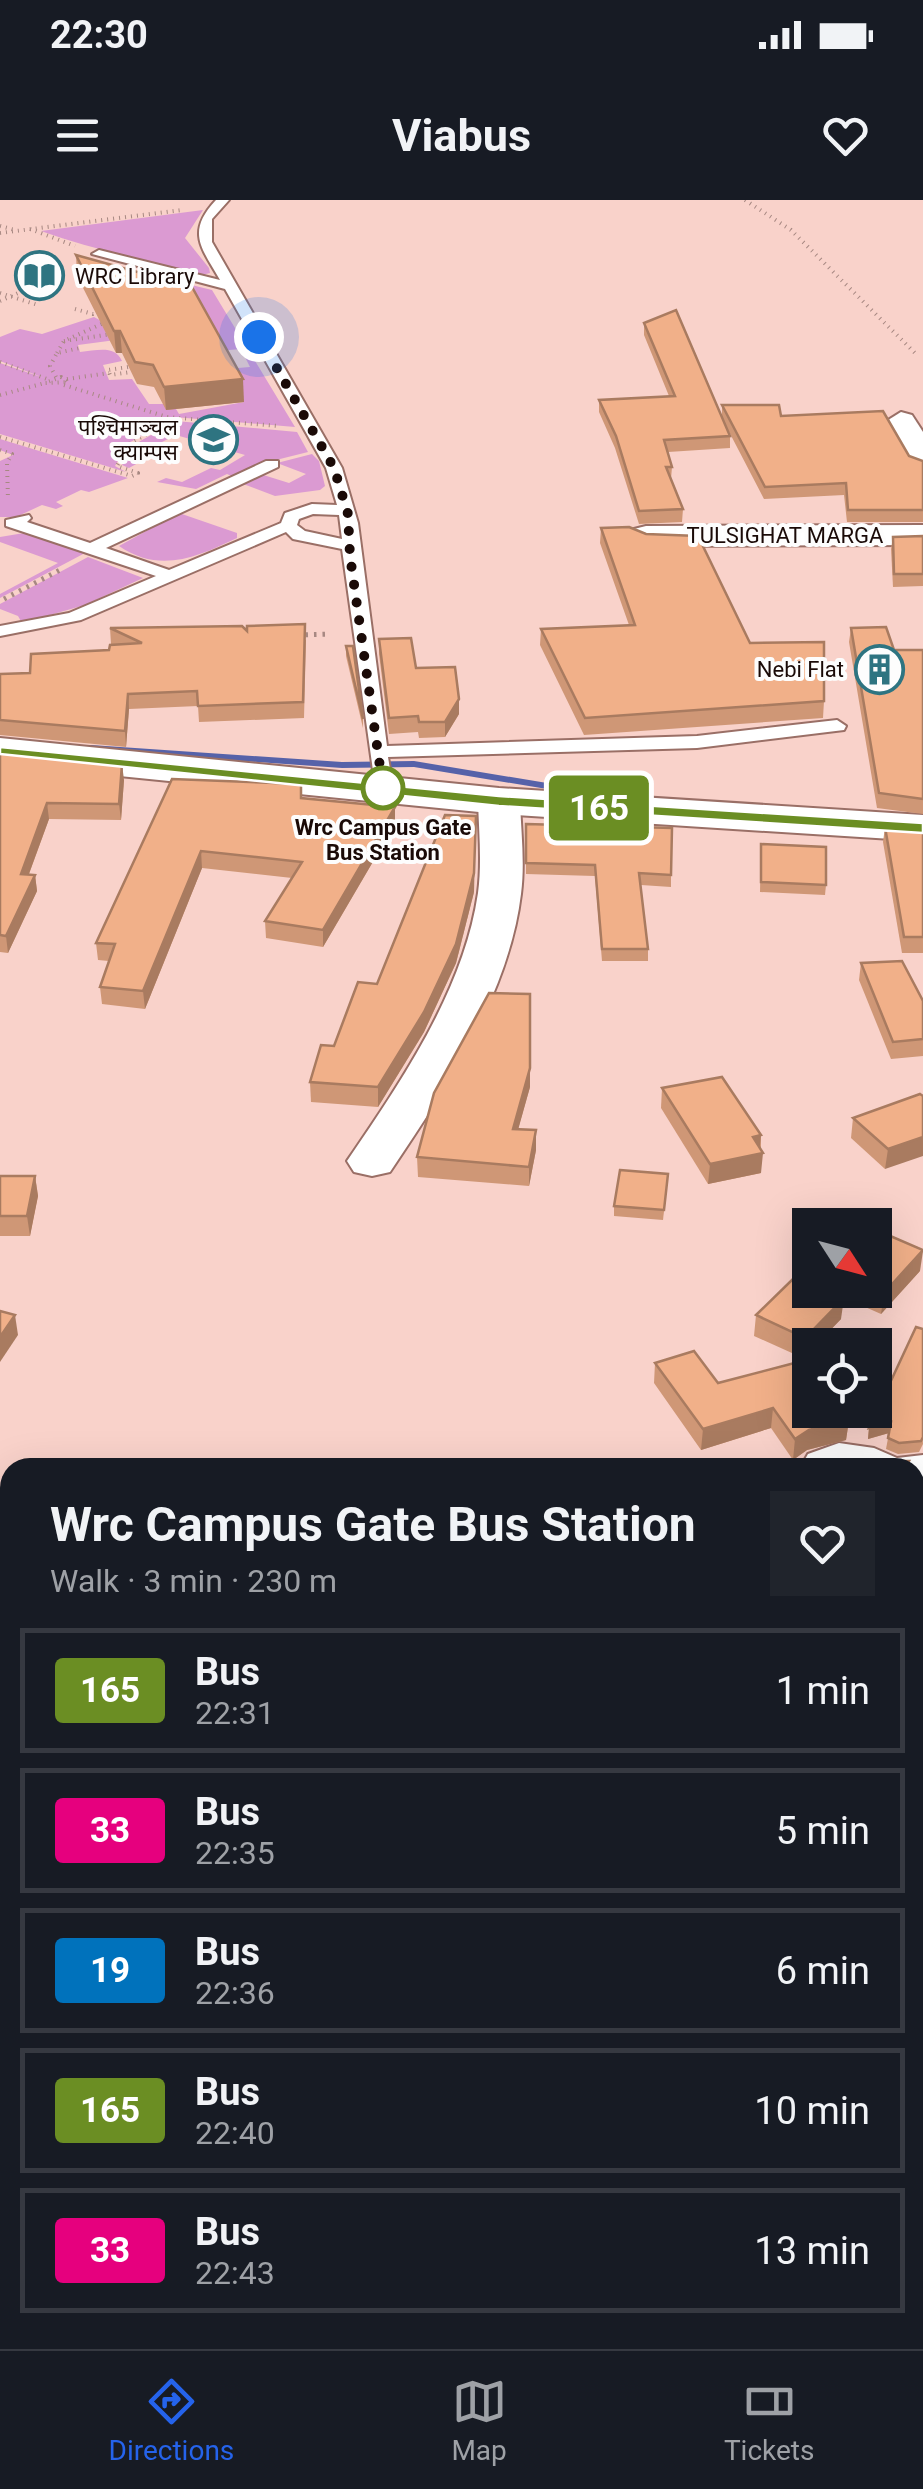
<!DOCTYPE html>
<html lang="en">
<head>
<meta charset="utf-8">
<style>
	body { margin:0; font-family:Roboto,"Noto Sans Devanagari",sans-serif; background:#20242c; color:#f1f3f6; height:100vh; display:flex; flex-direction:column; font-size:38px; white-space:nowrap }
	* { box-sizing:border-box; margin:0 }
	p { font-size:32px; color:#9ea1a6 }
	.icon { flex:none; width:55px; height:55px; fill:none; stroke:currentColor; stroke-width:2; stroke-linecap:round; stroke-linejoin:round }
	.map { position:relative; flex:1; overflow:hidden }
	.drawer { position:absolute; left:0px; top:1258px; width:925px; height:892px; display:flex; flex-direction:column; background:#171b24; border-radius:30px 30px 0 0; box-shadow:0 10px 40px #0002 }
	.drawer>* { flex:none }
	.badge { padding:0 20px; border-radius:8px; font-size:35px; line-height:65px }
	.needle { width:65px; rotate:126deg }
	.fabs { position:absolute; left:792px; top:1008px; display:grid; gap:20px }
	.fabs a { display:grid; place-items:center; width:100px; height:100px; border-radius:0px; background:#171b24; box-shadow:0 10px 40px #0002; font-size:50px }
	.you { position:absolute; width:50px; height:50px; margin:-25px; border:8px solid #fff; border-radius:50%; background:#1a73e8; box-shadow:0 0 0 15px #1a73e833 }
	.map>.badge { position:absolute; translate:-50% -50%; box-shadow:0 0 0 5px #fff }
	.round { display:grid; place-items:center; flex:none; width:105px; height:105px; border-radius:0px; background:#20242c }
	.overview { display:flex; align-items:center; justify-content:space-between; height:170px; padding:0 50px }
	h1 { font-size:48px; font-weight:700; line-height:75px }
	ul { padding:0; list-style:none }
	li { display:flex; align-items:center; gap:30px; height:125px; margin:0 20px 15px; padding:0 30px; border:5px solid #363941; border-radius:0px }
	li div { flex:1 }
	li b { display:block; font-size:38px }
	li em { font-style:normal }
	li .badge { min-width:110px; font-weight:700; text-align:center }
	.status { display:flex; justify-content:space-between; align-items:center; height:70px; padding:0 50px; background:#171b24; direction:ltr }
	.status svg { height:28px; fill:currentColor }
	header { display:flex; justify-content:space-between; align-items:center; height:130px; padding:0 50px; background:#171b24; font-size:45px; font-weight:700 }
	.menu { display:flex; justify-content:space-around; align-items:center; height:140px; border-top:2px solid #363941; background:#171b24; font-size:28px; color:#9ea1a6 }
	.menu a { display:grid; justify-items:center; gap:5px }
	.menu .current { color:#2563eb }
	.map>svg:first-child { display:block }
</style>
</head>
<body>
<div class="status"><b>22:30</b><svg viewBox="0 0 49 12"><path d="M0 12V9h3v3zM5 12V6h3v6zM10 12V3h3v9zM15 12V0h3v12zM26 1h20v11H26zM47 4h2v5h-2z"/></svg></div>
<header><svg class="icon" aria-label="menu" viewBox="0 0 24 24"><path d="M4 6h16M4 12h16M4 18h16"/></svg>Viabus<svg class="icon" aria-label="heart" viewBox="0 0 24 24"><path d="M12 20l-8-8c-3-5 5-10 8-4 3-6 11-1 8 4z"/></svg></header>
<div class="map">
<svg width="923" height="2149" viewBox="0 0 923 2149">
	<rect width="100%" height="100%" fill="#f9d2ca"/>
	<g fill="#db9ad2" fill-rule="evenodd">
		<path d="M 203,10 L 185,38 L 209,68 L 210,73 L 202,75 C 147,60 94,50 41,31 Z"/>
		<path d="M 126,69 L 212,90 L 295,227 L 174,217 L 127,244 L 115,266 L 126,272 L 0,234 L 0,163 L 44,178 L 0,161 L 0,137 L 20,129 L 42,134 L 94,117 L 105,123 L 113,119 L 115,115 L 103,112 L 160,87 L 117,74 ZM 199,120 L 217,151 L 241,149 L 250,167 L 226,169 L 244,202 L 179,214 L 173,204 L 149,204 L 132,179 L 109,180 L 103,165 L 122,161 C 115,145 98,150 80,152 L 78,145 L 146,136 L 136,134 L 134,128 Z"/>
		<polygon points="176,221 297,232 308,252 268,262 236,278 227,274 196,289 157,282 166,278 182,282 211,268 220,270 245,255 176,235 150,248 158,252 129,268 122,265 135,244"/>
		<polygon points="0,239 128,278 89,292 81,290 56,302 63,306 56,309 42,305 16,317 0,317 0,261 13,255 0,250"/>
		<polygon points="312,254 319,261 325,286 320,290 275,296 238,282 257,273 289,283 306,274 277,263"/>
		<path d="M 179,313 L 237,333 L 237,338 C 197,357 160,374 119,346 Z"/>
		<polygon points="24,333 85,353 0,398 0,394 58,363 0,342 0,337"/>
		<polygon points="88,357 143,378 85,405 22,423 18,416 0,409 0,404"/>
	</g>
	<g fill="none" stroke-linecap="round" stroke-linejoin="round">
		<polygon fill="#5662a9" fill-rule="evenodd" points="91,545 342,562 414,561 607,593 612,596 607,599 414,567 342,568 87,550 87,546"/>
		<defs>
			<path id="lane" d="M 216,0 L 229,0 L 212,19 L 212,42 L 342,268 L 358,323 L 387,546 L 697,536 L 837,520 L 846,526 L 844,530 L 697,548 L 388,557 L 393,588 L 390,592 L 376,592 L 342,349 L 293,339 L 286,332 L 81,420 L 0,436 L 0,426 L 69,413 L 156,376 L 6,326 L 6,320 L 29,315 L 31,318 L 27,322 L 90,343 L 266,261 L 278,261 L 278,267 L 106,348 L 169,370 L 281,323 L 285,313 L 312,304 L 337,305 L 326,268 L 225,89 L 92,54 L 99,50 L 220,80 C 201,47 186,32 216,0 ZM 313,314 L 339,315 L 342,339 L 305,331 L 297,325 L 299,319 Z"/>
			<g id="street">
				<polygon points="901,212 912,215 923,232 923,269 911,266 885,222"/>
				<polygon points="923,325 923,345 646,346 634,343 629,336 634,329 646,326"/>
				<path d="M 499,589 L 514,592 L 520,601 C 521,632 525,663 521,694 C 509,794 445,890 390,972 L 372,976 L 354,972 L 347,961 C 401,882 464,790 478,693 C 482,663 479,632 478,601 L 484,592 Z"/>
				<polygon points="839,1243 874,1248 897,1258 923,1255 923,1295 915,1293 915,1268 800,1268 808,1254"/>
				<polygon points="10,1561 10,1613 0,1617 0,1565"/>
				<polygon points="708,2140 787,2140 791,2149 712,2149"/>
			</g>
			<polygon id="primary" points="0,538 499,588 923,615 923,641 499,614 0,564"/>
		</defs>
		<use href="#lane" stroke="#9a6f66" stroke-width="4"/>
		<use href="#street" stroke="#9a6f66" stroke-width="4"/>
		<use href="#primary" stroke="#9a6f66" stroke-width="4"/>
		<g stroke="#a78882" stroke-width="4" stroke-dasharray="1 5" stroke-linecap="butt">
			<polyline points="745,0 791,30 918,156"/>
			<polyline points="0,26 15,30"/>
			<polyline points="30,29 75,46"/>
			<polyline points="0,33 182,10"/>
			<polyline points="0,93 38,105"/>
			<polyline points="0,101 34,86"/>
			<polyline points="75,109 93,114 102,110"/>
			<polyline points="64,141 112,134"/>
			<polyline points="57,153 64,141 108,121"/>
			<polyline points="0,162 47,179"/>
			<polyline points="128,167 108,170 110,175 131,172"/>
			<polyline points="56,177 50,166 57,153 80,148"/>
			<polygon points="61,177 68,182 45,183"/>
			<polyline points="67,179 109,173"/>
			<polyline points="64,185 167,217 278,226"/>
			<polyline points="0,195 45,183"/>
			<polyline points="0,237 132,276 138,273 117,266 129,244 176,218"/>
			<polyline points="0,250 12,254 7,263 8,300"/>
		</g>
		<g stroke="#a78882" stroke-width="5" stroke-dasharray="2.5 6" stroke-linecap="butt">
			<polyline points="4,399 60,370"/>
			<polyline points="297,435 330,434"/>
		</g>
		<use href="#lane" fill="#fff" fill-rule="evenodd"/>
		<use href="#street" fill="#fff" fill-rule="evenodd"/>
		<use href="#primary" fill="#fff" fill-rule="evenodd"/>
	</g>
	<g fill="#cf9776">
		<polygon points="76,55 244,202 166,210 154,187 137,184 122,153 116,153 77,76"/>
		<polygon points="644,123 722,216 722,205 781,216 923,261 923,322 847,322 844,295 764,299 725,224 730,236 730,248 668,252 672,267 671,279 683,309 682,322 639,324 615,248 599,212 599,200 669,196 644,135"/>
		<polygon points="601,328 824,501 823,518 584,535 540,445 541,429 629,425 600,343"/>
		<polygon points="923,336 923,386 893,387 891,349 893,337"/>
		<polygon points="110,428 247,431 306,440 304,518 199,522 198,506 129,509 126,547 0,535 0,474 30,473 109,450 113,445 111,444"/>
		<polygon points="851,428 894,450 923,450 923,614 877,608 849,442"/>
		<polygon points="379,439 416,468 459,514 445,537 419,538 418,532 389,534 379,454"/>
		<polygon points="346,446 363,519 363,528 346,456"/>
		<polygon points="0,552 124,580 121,620 49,619 29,674 35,675 37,691 8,753 0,752"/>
		<polygon points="172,579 301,584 301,598 395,607 395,624 323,747 266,738 265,721 292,678 202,668 145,809 102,804 100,787 109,761 98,760 96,743"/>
		<polygon points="526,624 671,675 671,687 641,685 648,749 648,761 602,761 595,676 526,674"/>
		<polygon points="885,627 923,628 923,753 902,753 883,642"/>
		<polygon points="761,644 826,685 825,695 760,692"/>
		<polygon points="474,692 456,763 424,832 378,907 311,902 310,882 377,784"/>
		<polygon points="861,763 923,801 923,856 891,859 859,780"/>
		<polygon points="530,887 518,929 536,930 536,950 529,986 418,977 417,957"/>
		<polygon points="662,888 761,935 761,973 708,984 661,908"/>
		<polygon points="920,894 885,969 851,938 853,918"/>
		<polygon points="0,976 35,976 38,996 30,1036 0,1036"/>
		<polygon points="667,985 663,1020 614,1016 614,1006"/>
		<polygon points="920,1071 881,1114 838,1095 838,1090 875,1090"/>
		<polygon points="756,1115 841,1119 816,1145 810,1145 810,1151 803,1158 754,1136"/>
		<polygon points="916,1127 923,1244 919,1252 898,1254 886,1249 889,1233 868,1239 869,1228"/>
		<polygon points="655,1163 718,1183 849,1220 846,1240 807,1250 793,1260 771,1228 701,1250 654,1183"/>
		<polygon points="856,2140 915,2140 923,2149 865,2149"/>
	</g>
	<g fill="#a97b60">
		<polygon points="114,131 120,131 122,153 116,153"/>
		<polygon points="243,179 244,202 166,210 164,187"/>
		<polygon points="128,494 129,509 126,547 125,531"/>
		<polygon points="459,499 459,514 445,537 445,522"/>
		<polygon points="122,564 124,580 121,620 119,604"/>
		<polygon points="47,603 49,619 23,690 21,674"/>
		<polygon points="395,607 395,624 323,747 323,730"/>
		<polygon points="476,616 474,692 456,763 424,832 378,907 378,887"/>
		<polygon points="201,651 202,668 145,809 143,791"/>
		<polygon points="35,675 37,691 8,753 6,736"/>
		<polygon points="530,868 530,887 513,948 513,929"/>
		<polygon points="536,930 536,950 529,986 529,967"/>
		<polygon points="761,935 759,954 763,953 761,973 708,984 710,964 753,937"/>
		<polygon points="923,937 923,956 885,969 888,949"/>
		<polygon points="35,976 38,996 30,1036 27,1016"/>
		<polygon points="923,1051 920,1071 881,1114 884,1093"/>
		<polygon points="844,1098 841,1119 816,1145 810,1145 810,1151 803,1158 805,1138"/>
		<polygon points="15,1115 18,1135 0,1162 0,1137"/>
		<polygon points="773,1208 771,1228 701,1250 703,1229"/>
		<polygon points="849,1220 846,1240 807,1250 793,1260 795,1239 809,1230"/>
		<polygon points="891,1222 889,1233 868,1239 869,1228"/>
		<polygon points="10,1538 10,1560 0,1563 0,1541"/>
		<polygon points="10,1761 10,1783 2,1786 0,1765"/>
	</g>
	<g fill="#f1b089" stroke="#a97b60" stroke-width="2.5">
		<polygon points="76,55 192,87 243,179 164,187 153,165 135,162 120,131 114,131"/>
		<polygon points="676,110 730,236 664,240 672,267 666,267 683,309 639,311 616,236 599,200 675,196 644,123"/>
		<polygon points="722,205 779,205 781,216 883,211 909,256 923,261 923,310 848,310 846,283 765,287"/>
		<polygon points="629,327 646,334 698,336 750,443 824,442 824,501 585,518 541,429 635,425 601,328"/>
		<polygon points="923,336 923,374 894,374 893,337"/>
		<polygon points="305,424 303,502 198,506 197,491 128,494 125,531 0,520 0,474 30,473 31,454 109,450 110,445 142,443 110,428 242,426 247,431 247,426"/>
		<polygon points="886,427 894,450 923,450 923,599 879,593 851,428"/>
		<polygon points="411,438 416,468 455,467 459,499 445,522 419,522 418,516 389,518 379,439"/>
		<polygon points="346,446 353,446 363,519"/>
		<polygon points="0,552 122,564 119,604 47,603 21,674 35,675 6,736 0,735"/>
		<polygon points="172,579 301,584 301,598 395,607 323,730 265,721 302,662 201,651 143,791 100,787 115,744 96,743"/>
		<polygon points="445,615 476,616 474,673 456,744 424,812 378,887 310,882 321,845 334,846 358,782 377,784"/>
		<polygon points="526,624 672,628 671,675 639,673 648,749 602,749 595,665 526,663"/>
		<polygon points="885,627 923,628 923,737 904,737"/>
		<polygon points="761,644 826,647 826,685 761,682"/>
		<polygon points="902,761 923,801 923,839 893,842 861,763"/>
		<polygon points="489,793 530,794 530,868 513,929 536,930 529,967 417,957 434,893"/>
		<polygon points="722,877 761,935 753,937 763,953 710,964 662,888"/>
		<polygon points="920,894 923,896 923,937 888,949 853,918"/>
		<polygon points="620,970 668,974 664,1010 614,1006"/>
		<polygon points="0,976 35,976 27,1016 0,1016"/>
		<polygon points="881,1032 923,1050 884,1093 875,1089 875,1039"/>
		<polygon points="795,1077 810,1083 810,1090 825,1090 844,1098 805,1138 756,1115"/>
		<polygon points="0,1111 15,1115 0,1137"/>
		<polygon points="916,1127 923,1129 923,1237 921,1241 899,1243 888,1238 891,1222 869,1228"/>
		<polygon points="694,1151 718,1183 806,1160 810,1166 810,1210 842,1210 849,1220 809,1230 795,1239 773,1208 703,1229 655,1163"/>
		<polygon points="884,1261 909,1261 905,1268 883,1268"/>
		<polygon points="10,1484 10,1538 0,1541 0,1488"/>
		<polygon points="10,1647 10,1761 0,1765 0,1651"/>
		<polygon points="923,1974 923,2149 885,2149 876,2140 915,2140 915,1982"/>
	</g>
	<polygon fill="#6b8e23" stroke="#fff" stroke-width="2.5" points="0,547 499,596 923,623 923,633 499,606 0,554"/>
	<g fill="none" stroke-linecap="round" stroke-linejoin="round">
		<polyline stroke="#1a0a07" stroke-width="10" stroke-dasharray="0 18" points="259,137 334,268 348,314 350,356 383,588"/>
	</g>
	<defs>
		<symbol id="library-ring" viewBox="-11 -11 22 22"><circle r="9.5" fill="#fdfdfd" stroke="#2e7481" stroke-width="1.5"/><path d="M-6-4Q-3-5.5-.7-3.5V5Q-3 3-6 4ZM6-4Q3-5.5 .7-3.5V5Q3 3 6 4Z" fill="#2e7481"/></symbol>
		<symbol id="university-ring" viewBox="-11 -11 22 22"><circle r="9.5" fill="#fdfdfd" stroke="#2e7481" stroke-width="1.5"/><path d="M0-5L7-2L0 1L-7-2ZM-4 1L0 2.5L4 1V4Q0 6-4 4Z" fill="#2e7481"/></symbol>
		<symbol id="building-ring" viewBox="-11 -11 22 22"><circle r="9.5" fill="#fdfdfd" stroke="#2e7481" stroke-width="1.5"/><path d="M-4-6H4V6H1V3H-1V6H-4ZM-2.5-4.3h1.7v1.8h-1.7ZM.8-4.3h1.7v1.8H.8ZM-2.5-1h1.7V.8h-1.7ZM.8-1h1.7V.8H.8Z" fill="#2e7481"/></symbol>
	</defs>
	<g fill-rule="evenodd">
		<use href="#library-ring" x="12" y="48" width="55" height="55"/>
		<use href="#university-ring" x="186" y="212" width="55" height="55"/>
		<use href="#building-ring" x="852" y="442" width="55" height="55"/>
	</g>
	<circle fill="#fff" stroke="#6b8e23" stroke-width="5" cx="383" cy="588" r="20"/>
	<g text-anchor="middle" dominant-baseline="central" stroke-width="8" stroke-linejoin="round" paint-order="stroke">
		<g font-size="22" fill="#1a0a07" stroke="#fdfdfd" text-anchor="end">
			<text x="75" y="76" text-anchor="start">WRC Library</text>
			<text x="178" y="227">पश्‍चिमाञ्‍चल<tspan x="178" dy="25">क्याम्पस</tspan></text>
			<text x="844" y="469">Nebi Flat</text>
		</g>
		<g font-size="22" fill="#1a0a07" stroke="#fdfdfd">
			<text x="785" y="335">TULSIGHAT MARGA</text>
		</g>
		<g font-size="22" font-weight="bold" fill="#1a0a07" stroke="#fdfdfd">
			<text x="383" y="627">Wrc Campus Gate<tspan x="383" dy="25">Bus Station</tspan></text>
		</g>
	</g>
</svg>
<div class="fabs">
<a><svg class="needle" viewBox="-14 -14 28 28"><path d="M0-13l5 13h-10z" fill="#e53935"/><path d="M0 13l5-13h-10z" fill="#9ea1a6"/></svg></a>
<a><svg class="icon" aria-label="locate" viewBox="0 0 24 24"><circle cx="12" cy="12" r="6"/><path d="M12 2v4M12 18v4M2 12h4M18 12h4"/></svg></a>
</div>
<div class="you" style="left:259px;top:137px"></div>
<b class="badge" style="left:599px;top:608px;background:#6b8e23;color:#fff">165</b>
<section class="drawer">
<div class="overview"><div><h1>Wrc Campus Gate Bus Station</h1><p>Walk · 3 min · 230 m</p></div><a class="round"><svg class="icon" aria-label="heart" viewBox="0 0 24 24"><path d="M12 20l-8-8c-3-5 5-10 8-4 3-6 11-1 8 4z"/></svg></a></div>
<ul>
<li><span class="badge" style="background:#6b8e23;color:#fff">165</span><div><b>Bus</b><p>22:31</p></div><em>1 min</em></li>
<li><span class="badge" style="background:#e6007e;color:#fff">33</span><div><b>Bus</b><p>22:35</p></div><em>5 min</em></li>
<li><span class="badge" style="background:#0072bc;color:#fff">19</span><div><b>Bus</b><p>22:36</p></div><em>6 min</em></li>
<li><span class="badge" style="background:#6b8e23;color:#fff">165</span><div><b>Bus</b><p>22:40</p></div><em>10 min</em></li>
<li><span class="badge" style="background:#e6007e;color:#fff">33</span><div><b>Bus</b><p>22:43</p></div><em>13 min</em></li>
</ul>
</section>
</div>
<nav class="menu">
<a class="current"><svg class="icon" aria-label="directions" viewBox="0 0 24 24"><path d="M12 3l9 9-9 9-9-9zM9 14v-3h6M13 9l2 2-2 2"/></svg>Directions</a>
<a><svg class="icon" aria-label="map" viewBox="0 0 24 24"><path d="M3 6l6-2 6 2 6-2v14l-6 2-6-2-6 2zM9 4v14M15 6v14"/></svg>Map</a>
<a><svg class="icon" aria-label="tickets" viewBox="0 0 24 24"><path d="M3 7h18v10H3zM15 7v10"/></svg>Tickets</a>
</nav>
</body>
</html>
